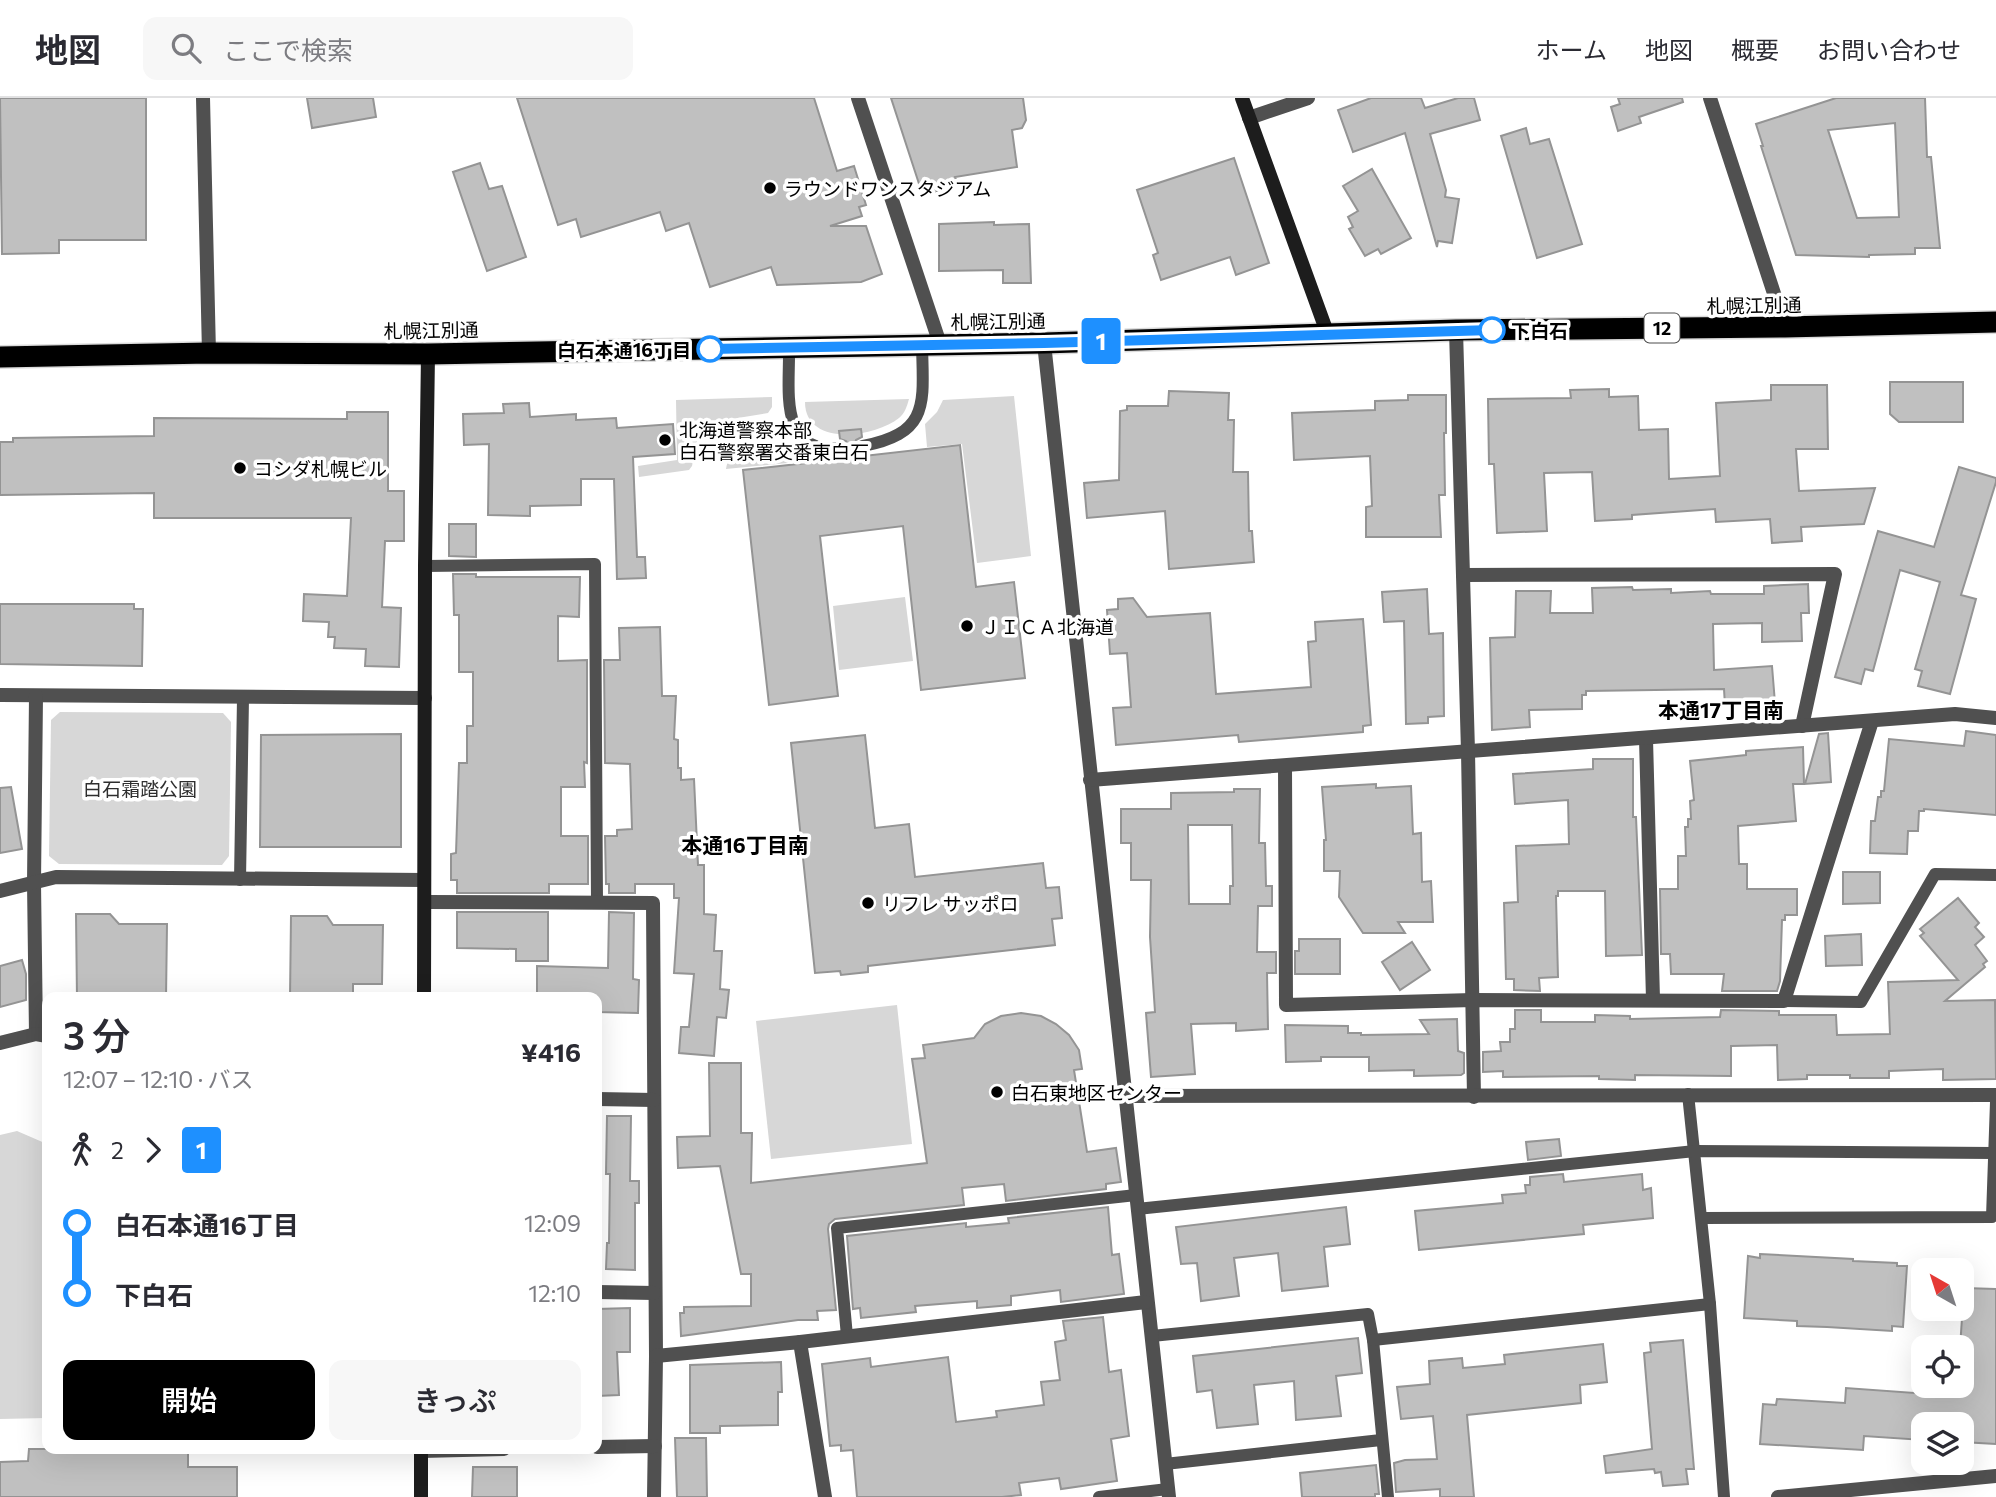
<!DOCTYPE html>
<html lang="ja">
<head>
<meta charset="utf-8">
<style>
	body { margin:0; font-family:Commissioner,"Noto Sans JP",sans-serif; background:#f7f7f7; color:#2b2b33; height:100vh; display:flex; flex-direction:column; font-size:26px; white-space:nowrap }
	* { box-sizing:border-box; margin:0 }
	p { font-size:23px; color:#7c7c81 }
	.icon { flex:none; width:38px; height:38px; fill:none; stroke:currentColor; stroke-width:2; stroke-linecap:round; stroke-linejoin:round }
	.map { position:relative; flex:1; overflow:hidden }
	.details { position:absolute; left:42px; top:894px; width:560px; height:462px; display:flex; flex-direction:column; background:#fff; border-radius:14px; box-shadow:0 7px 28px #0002 }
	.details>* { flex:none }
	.badge { padding:0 14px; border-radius:5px; font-size:24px; line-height:46px }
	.needle { width:46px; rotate:321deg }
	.fabs { position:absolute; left:1911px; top:1160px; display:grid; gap:14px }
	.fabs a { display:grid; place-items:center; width:63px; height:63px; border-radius:14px; background:#fff; box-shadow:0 7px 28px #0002; font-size:35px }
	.map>.badge { position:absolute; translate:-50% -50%; box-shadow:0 0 0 4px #fff }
	.legs { display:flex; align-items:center; gap:10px; height:77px; padding:0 21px; font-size:23px }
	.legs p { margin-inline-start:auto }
	.headline { display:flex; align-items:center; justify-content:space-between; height:119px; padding:0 21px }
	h1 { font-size:38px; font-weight:600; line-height:52px }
	.action { display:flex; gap:14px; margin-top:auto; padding:14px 21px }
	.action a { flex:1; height:80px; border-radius:14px; background:#000; color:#fff; font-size:28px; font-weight:600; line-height:80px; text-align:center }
	.action a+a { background:#f7f7f7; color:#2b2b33 }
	ul { padding:0 21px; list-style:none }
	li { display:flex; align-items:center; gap:24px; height:70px; font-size:26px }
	li i { display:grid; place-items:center; width:10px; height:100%; margin:0 9px; background:currentColor }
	li i::after { content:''; width:18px; height:18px; margin:-9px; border:5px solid; border-radius:50%; background:#fff }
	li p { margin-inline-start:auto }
	li:first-child i { background:linear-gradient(#0000 50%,currentColor 0) }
	li:last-child i { background:linear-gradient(currentColor 50%,#0000 0) }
	header { display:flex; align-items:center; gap:42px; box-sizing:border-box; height:98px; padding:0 35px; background:#fff; border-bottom:2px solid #e1e1e2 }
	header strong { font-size:33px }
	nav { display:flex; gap:38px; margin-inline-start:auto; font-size:24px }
	.search { width:490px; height:63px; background:#f7f7f7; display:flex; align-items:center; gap:18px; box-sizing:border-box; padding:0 24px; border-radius:14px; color:#7c7c81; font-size:26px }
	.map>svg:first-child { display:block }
</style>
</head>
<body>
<header>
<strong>地図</strong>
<div class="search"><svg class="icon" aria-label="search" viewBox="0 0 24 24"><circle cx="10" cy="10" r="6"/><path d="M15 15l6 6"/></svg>ここで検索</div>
<nav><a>ホーム</a><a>地図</a><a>概要</a><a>お問い合わせ</a></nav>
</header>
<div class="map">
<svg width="1996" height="1399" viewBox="0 0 1996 1399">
	<rect width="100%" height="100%" fill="#fff"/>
	<g fill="#d7d7d7">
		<polygon points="1014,298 1031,458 977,465 962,346 927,349 925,326 937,314 943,302"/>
		<polygon points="772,299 772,309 768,315 713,324 704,330 698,339 692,368 689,372 639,379 638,368 677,362 676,302"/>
		<path d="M 909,301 C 907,308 905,315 899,320 C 874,340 805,349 805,304 Z"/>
		<path d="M 774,348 L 798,360 L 798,364 L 726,371 C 730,346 753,349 774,348 Z"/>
		<polygon points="905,499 913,563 839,572 833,508"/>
		<polygon points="60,614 223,615 231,624 229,758 222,767 59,766 49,758 51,622"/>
		<polygon points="897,907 912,1046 771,1061 756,923"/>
		<polygon points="17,1033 47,1046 47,1320 0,1321 0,1037"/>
	</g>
	<g fill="#c0c0c0" stroke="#949494" stroke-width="2" fill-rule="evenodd">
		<polygon points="0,0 146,0 146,142 59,142 59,155 2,156"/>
		<polygon points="307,0 373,0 376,19 312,30"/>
		<polygon points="517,0 814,0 837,73 854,68 866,107 859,109 862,118 830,128 866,128 882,176 861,184 777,187 771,169 710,189 689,125 666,133 660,114 581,139 576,121 558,127"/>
		<polygon points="891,0 1023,0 1026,22 1022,30 1012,32 1017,69 955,79 958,86 923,98"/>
		<polygon points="1371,0 1421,0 1425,10 1458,0 1474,0 1480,22 1430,36 1446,92 1445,99 1459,101 1452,145 1438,143 1437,149 1405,35 1353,54 1338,12"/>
		<polygon points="1618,0 1682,0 1683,4 1639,19 1641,25 1618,33 1611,9 1620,6"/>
		<path d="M 1836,0 L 1925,0 L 1927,59 L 1931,59 L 1940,150 L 1915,150 L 1915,156 L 1869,157 L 1869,159 L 1796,157 L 1761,48 L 1763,48 L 1756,26 ZM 1895,25 L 1899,119 L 1857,120 L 1828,32 Z"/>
		<polygon points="1526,30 1530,46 1549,41 1582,146 1537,160 1501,38"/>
		<polygon points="1234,60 1269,165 1236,177 1230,159 1161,182 1153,157 1158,155 1137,92"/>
		<polygon points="480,65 489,91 502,88 526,159 487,173 453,74"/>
		<polygon points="1372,71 1411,140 1381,156 1378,151 1365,158 1349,131 1353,129 1348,119 1358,113 1343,88"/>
		<polygon points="994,124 994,127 1029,126 1031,185 1003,185 1003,172 939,173 939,126"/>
		<polygon points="1890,284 1963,284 1963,324 1899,324 1890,316"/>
		<polygon points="1771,287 1827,287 1828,351 1796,351 1799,393 1875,390 1864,426 1801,429 1802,443 1772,445 1770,421 1716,424 1715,411 1632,417 1632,421 1595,423 1592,374 1544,375 1547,433 1497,435 1494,366 1489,366 1488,301 1571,300 1570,292 1609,291 1609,299 1638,298 1639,332 1668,331 1669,381 1720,378 1716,305 1771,302"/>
		<polygon points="1169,293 1229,295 1228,322 1234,322 1233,374 1248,374 1249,433 1252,433 1254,464 1169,471 1165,413 1087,420 1084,385 1119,382 1120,313 1127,312 1127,308 1168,308"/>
		<polygon points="1408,297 1446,297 1446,335 1444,335 1445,397 1439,397 1441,439 1366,439 1366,409 1372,408 1370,358 1294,362 1292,315 1375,312 1375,303 1408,302"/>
		<polygon points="529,305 530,319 576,316 576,322 616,320 617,330 673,326 675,356 633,359 637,459 645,459 646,480 617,481 614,381 581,381 581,407 530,408 530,418 488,417 489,346 464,347 463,316 504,315 503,306"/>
		<polygon points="347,314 388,314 388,393 404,393 404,443 385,443 382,509 401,510 399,569 365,568 366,551 334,550 335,539 328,539 329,524 303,523 304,496 347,498 351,420 154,420 154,395 0,397 0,344 13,344 13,340 154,338 154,320 347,321"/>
		<polygon points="861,331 862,339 856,342 854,350 857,355 864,358 960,347 976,489 1014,484 1025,580 921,592 903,428 820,438 838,598 769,607 743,372 842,361 850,350 846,343 840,341 839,333"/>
		<polygon points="1959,369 1996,380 1996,384 1961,497 1976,501 1950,596 1918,588 1922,573 1915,571 1940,484 1900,472 1873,573 1865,571 1861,586 1835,579 1878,433 1934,449"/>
		<polygon points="449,426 476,426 476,459 449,458"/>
		<polygon points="453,476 476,476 476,479 580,479 579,519 558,518 558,563 587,562 587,665 584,664 585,689 561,689 561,738 588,738 588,786 549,786 549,795 457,795 457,782 451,782 451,756 456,755 459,665 467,665 467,628 473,628 473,574 459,574 459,517 454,517"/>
		<polygon points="1808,486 1809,515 1801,515 1802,543 1762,544 1762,525 1713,526 1714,572 1772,568 1775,605 1725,608 1724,591 1586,593 1586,597 1582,597 1582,611 1529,612 1530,629 1492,632 1490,540 1515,539 1516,493 1551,493 1550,515 1593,515 1592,490 1632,489 1633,492 1671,491 1671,495 1710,493 1711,496 1764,496 1764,488"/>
		<polygon points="1427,491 1429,536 1443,535 1444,618 1428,619 1428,625 1406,626 1404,523 1384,524 1382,494"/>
		<polygon points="1133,500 1147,519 1210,515 1216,596 1311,589 1308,544 1316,543 1315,524 1363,521 1371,627 1363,628 1363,634 1239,644 1238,637 1116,647 1113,610 1131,609 1127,555 1110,556 1107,512 1118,511 1118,501"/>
		<polygon points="0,506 134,506 134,511 143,511 142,568 0,566"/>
		<polygon points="660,529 662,598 676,598 674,641 678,642 678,670 681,670 681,682 694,681 698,767 704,767 704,816 716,817 714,853 722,853 720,891 729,892 726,920 717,919 714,958 679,955 681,929 689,929 694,876 674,875 679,800 674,800 674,786 635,786 635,795 609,795 609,786 606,786 605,738 617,738 617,732 632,731 630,666 605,665 604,562 620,562 619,530"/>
		<polygon points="1966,633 1996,637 1996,717 1924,711 1924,713 1919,713 1918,733 1908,733 1907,756 1870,755 1871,723 1875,723 1878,699 1881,699 1881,693 1884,693 1889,641 1964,648"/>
		<polygon points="1828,635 1831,684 1805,686 1819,636"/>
		<polygon points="401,636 401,749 260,749 261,637"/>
		<polygon points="865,637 875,730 909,726 915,779 1043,765 1046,790 1059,789 1062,820 1052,821 1055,847 868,868 868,874 841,877 840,873 815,875 791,645"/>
		<polygon points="1803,649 1804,686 1793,686 1796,723 1738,728 1739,766 1747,766 1747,791 1797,791 1797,817 1785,817 1785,822 1782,822 1780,883 1777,893 1722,893 1724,876 1671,876 1670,856 1661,856 1660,791 1678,791 1678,758 1686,758 1685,729 1688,729 1688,721 1691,721 1690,703 1694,702 1690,663 1746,657 1746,653"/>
		<polygon points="1593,661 1633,661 1633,719 1636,719 1642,857 1606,858 1605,793 1558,793 1558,798 1556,798 1558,879 1539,880 1540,893 1514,892 1514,881 1506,881 1504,805 1518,804 1516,748 1569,746 1568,702 1515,706 1513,676 1593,671"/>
		<polygon points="1376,686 1376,690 1411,688 1413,736 1421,735 1422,784 1431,783 1433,824 1398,824 1405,835 1363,835 1339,799 1340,773 1324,773 1324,742 1326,742 1322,689"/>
		<polygon points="11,689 22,751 0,755 0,690"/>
		<path d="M 1234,691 L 1260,691 L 1259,745 L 1265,745 L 1266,788 L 1272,788 L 1272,808 L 1258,808 L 1257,854 L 1276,854 L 1276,875 L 1267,875 L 1268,931 L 1236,933 L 1236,925 L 1191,926 L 1195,976 L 1151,979 L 1146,915 L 1155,914 L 1150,839 L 1151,782 L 1131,782 L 1131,745 L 1121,745 L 1121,711 L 1171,711 L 1171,695 L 1234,694 ZM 1188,727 L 1232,727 L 1233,788 L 1230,788 L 1230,806 L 1189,806 Z"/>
		<polygon points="1843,774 1880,774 1880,805 1843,806"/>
		<polygon points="1958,800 1979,825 1975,829 1984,839 1975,847 1987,863 1983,866 1985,869 1945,903 1995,902 1996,981 1943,982 1943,971 1889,973 1889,980 1850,980 1850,977 1807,977 1807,981 1778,982 1777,947 1731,948 1731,978 1635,977 1635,982 1599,981 1599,978 1503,979 1503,973 1483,974 1483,954 1501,953 1500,944 1510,944 1510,931 1515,931 1515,912 1541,912 1541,924 1595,924 1595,917 1630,918 1630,921 1720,919 1721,912 1779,913 1779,917 1836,917 1837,937 1890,936 1888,884 1958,882 1920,838 1924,835 1920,831"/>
		<polygon points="457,814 548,814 548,863 516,863 516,851 457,850"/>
		<polygon points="609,814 634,815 633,881 639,882 638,915 597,914 597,900 537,898 537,868 608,870"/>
		<polygon points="76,816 110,816 119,826 167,826 166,900 77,900"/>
		<polygon points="291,818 327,818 333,827 383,827 382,886 353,886 353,900 290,900"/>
		<polygon points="1861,836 1862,867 1826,868 1825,838"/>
		<polygon points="1299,841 1340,841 1340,876 1295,876 1295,853 1299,853"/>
		<polygon points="1412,844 1430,872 1400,892 1382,864"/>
		<polygon points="22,862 26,876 26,902 0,909 0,868"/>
		<polygon points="1021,915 1041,918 1056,926 1069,937 1079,952 1082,971 1074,972 1087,1054 1116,1050 1121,1084 1106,1086 1106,1091 1006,1103 1004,1086 962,1090 964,1107 835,1121 829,1126 828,1131 836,1212 817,1213 818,1222 798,1222 681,1238 680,1215 684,1215 684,1209 751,1208 751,1176 741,1176 720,1068 678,1070 677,1039 710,1038 709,965 741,965 741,1035 752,1035 751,1085 927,1065 912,961 925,960 923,947 974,940 985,926 1001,918"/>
		<polygon points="1457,921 1458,953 1464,955 1464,975 1461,977 1414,978 1414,972 1369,973 1369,959 1321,959 1321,963 1286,964 1285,927 1348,928 1348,935 1361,935 1361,937 1429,936 1420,922"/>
		<polygon points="607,1018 631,1018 630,1083 639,1083 639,1105 635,1105 635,1172 606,1171 607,1145 609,1145 610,1076 606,1076"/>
		<polygon points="1559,1041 1561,1058 1528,1062 1526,1044"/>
		<polygon points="1563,1076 1564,1084 1642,1076 1643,1092 1651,1090 1653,1120 1583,1127 1584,1136 1419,1152 1415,1113 1503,1105 1502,1097 1526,1095 1525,1087 1530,1087 1530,1079"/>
		<polygon points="1108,1109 1112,1157 1119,1156 1124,1196 1061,1204 1060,1192 1011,1198 1011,1207 977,1210 977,1203 915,1208 916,1214 861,1220 860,1210 853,1211 847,1138 966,1125 966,1129 1009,1125 1008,1120"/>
		<polygon points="1346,1109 1350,1146 1324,1149 1328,1188 1282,1193 1278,1155 1234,1160 1239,1198 1201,1203 1197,1165 1181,1166 1176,1129"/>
		<polygon points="1760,1156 1853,1161 1853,1163 1897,1165 1897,1168 1907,1168 1903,1229 1892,1228 1892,1233 1827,1229 1797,1228 1797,1223 1744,1220 1748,1158 1760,1160"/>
		<polygon points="1964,1190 1996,1191 1996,1346 1962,1344 1962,1326 1923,1326 1923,1342 1864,1338 1863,1352 1760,1346 1763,1306 1776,1307 1777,1301 1845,1305 1846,1290 1956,1298 1957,1288 1962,1288 1962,1250 1960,1250"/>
		<polygon points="630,1210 630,1254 617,1254 619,1297 597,1298 597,1211"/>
		<polygon points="1103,1219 1109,1274 1121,1272 1129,1338 1111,1341 1117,1383 1061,1391 1059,1380 1019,1385 1021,1397 1002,1399 857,1399 853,1352 841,1353 841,1347 830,1348 822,1266 870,1260 871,1269 948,1259 956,1324 997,1319 996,1313 1044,1307 1041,1284 1060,1282 1055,1244 1066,1242 1063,1223"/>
		<polygon points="1358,1240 1362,1275 1336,1278 1341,1318 1296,1322 1294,1283 1254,1287 1258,1326 1217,1330 1212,1292 1197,1294 1193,1258"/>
		<polygon points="1683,1242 1694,1371 1686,1371 1688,1386 1663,1388 1661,1374 1655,1375 1654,1371 1606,1375 1604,1358 1652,1351 1644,1255 1651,1254 1650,1245"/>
		<polygon points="1603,1246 1607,1284 1580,1287 1581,1305 1467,1317 1474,1399 1440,1399 1440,1391 1396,1394 1394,1365 1405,1362 1437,1361 1433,1318 1401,1321 1397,1289 1430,1286 1429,1263 1462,1260 1463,1270 1505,1266 1504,1257"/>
		<polygon points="781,1264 782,1294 778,1294 778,1327 720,1328 720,1335 690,1335 690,1267"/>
		<polygon points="675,1340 706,1340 707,1399 677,1399"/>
		<polygon points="29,1351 188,1351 188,1369 237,1369 237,1399 0,1399 0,1364 28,1363"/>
		<polygon points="1376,1367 1379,1396 1375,1396 1375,1399 1302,1399 1300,1375"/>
		<polygon points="473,1369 517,1369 517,1399 472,1399"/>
	</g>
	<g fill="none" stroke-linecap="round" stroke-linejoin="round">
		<defs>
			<polyline id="highway" points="0,259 209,255 428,256 1044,245 1456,232 1785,229 1996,224"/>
		</defs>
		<use href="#highway" stroke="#dbdbdb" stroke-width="24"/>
		<g stroke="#505050" stroke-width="12">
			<path d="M 789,249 C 790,291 777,357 841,350"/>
			<path d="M 863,348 C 931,335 923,304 922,246"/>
			<polyline points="425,468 595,466 597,805"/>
			<polyline points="240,782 243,600"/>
			<polyline points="1784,903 1861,904 1935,776 1996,777"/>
			<polyline points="1688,996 1710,1206 1724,1399"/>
			<polyline points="1137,1111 1695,1053 1994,1055"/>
			<polyline points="1702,1120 1992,1119 1996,1004"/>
			<polyline points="847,1238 837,1130 1136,1097"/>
			<polyline points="1152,1238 1368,1216 1373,1242 1388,1399"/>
			<polyline points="1373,1242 1710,1206"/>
			<polyline points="1165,1366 1381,1342"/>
			<polyline points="1099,1399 1168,1391"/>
		</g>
		<g stroke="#505050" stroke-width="14">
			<polyline points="203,0 209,255"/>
			<polyline points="858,0 940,246"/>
			<polyline points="1710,0 1785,229"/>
			<polyline points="1249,20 1308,0"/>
			<polyline points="1456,232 1468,653 1474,999"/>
			<polyline points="1044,245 1169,1399"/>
			<polyline points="1463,477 1835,476 1802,628"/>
			<polyline points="0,597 425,600"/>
			<polyline points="36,598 34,785 36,936"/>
			<polyline points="1646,641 1653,901"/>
			<polyline points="1285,668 1286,907 1473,902 1784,903 1872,623"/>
			<polyline points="1090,682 1955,616 1996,620"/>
			<polyline points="0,793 56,779 424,782"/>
			<polyline points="425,804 653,805 656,1258 654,1399"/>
			<polyline points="0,945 36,936 47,938"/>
			<polyline points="1125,998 1996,997"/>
			<polyline points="597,1001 654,1002"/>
			<polyline points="597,1194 654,1195"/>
			<polyline points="800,1244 825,1399"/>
			<polyline points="656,1258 800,1244 1146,1204"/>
			<polyline points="597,1349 655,1348"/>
			<polyline points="421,1353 504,1351"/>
			<polyline points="1778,1399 1996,1378"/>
		</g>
		<g stroke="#1d1d1d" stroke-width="14">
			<polyline points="1242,0 1328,237"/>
			<polyline points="424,900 425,468 428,256"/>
			<polyline points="421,1351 421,1399"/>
		</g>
		<use href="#highway" stroke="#000" stroke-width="21"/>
	</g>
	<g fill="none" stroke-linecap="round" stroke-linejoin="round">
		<defs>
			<polyline id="line-1" points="710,251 1044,245 1492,232"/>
		</defs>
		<use href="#line-1" stroke="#fff" stroke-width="16"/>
		<use href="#line-1" stroke="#1e90ff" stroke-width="10"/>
	</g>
	<g fill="#000" stroke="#fff" stroke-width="2.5">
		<circle cx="770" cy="90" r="7"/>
		<circle cx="665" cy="342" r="7"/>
		<circle cx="240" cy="370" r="7"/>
		<circle cx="967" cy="528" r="7"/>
		<circle cx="868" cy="805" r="7"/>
		<circle cx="997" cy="994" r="7"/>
	</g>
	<g fill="#fff" stroke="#1e90ff" stroke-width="3.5">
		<circle cx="1492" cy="232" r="12"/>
		<circle cx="710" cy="251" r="12"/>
	</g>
	<g text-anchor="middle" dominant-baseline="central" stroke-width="7" stroke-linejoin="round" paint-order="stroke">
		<rect fill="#fff" stroke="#4c4c4c" stroke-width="2" x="1644.5" y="215.5" width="35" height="29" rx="5"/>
		<g font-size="18" font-weight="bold" fill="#000">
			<text x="1662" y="230">12</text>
		</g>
		<g font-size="19" fill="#000" stroke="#fff" text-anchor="start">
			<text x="784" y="90">ラウンドワンスタジアム</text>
			<text x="679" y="331">北海道警察本部<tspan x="679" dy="22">白石警察署交番東白石</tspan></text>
			<text x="254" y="370">コシダ札幌ビル</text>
			<text x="981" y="528">ＪＩＣＡ北海道</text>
			<text x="882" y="805">リフレ サッポロ</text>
			<text x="1011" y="994">白石東地区センター</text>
		</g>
		<g font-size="19" fill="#000" stroke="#fff">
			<text transform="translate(1754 207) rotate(-1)">札幌江別通</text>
			<text transform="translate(998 223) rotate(-1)">札幌江別通</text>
			<text transform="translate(431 232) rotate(-1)">札幌江別通</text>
		</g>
		<g font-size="19" font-weight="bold" fill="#000" stroke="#fff" text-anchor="start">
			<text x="1511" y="232">下白石</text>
			<text x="691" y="251" text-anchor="end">白石本通16丁目</text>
		</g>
		<g font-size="19" fill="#2e2e2e" stroke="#fff">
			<text x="140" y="690">白石霜踏公園</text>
		</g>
		<g font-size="21" font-weight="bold" fill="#000" stroke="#fff">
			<text x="1721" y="611">本通17丁目南</text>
			<text x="745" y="746">本通16丁目南</text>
		</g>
	</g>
</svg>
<div class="fabs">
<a><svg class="needle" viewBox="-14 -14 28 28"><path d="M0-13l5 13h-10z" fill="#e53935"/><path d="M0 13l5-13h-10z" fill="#7c7c81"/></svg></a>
<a><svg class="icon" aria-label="locate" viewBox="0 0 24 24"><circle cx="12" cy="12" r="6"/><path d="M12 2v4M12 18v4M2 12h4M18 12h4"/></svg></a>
<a><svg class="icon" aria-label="layers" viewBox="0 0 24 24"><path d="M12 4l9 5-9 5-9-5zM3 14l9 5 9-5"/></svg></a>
</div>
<b class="badge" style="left:1101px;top:243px;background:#1e90ff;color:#fff">1</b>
<section class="details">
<div class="headline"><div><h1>3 分</h1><p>12:07 – 12:10 · バス</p></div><b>¥416</b></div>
<div class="legs"><svg class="icon" aria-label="walk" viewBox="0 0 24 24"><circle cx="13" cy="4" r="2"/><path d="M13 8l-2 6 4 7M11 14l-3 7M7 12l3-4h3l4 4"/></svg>2<svg class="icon" aria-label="forward" viewBox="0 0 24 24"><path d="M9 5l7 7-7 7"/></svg><b class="badge" style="background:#1e90ff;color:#fff">1</b></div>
<ul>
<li><i style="color:#1e90ff"></i><b>白石本通16丁目</b><p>12:09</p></li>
<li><i style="color:#1e90ff"></i><b>下白石</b><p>12:10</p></li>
</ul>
<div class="action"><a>開始</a><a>きっぷ</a></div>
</section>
</div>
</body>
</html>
